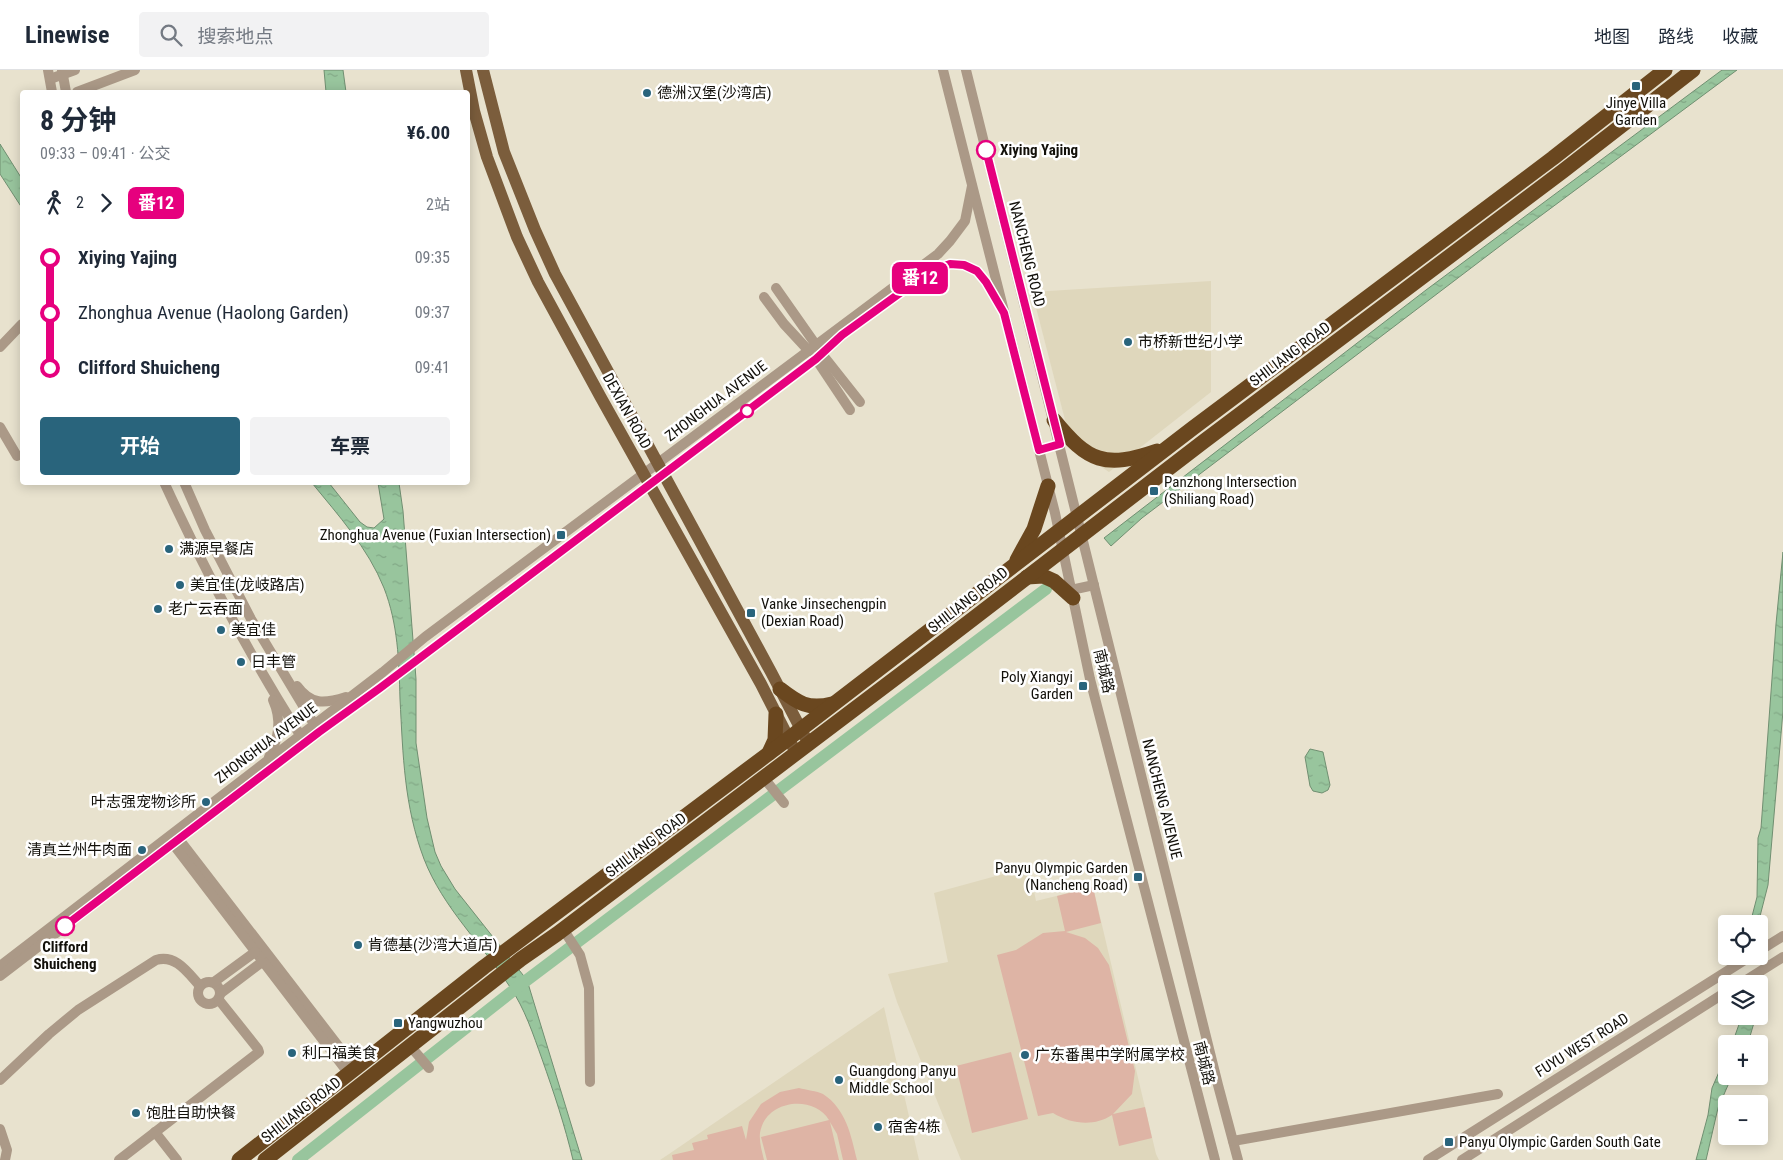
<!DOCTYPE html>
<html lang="zh">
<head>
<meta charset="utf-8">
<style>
	body { margin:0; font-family:"Roboto Condensed","Noto Sans SC",sans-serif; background:#f2f2f3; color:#1f2937; height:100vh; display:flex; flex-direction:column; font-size:19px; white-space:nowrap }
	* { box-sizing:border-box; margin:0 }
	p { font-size:16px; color:#747a83 }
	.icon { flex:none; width:28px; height:28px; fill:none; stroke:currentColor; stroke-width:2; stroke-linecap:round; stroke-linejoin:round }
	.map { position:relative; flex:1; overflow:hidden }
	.details { position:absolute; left:20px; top:20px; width:450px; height:395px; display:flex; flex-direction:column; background:#fff; border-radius:5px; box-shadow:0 2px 12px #0003 }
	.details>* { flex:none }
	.badge { padding:0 10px; border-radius:8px; font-size:18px; line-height:32px }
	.buttons { position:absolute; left:1718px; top:845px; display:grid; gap:10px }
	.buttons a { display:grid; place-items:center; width:50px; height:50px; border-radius:5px; background:#fff; box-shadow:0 2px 12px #0003; font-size:25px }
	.map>.badge { position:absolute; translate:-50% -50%; box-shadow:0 0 0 2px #fff }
	.legs { display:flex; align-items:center; gap:8px; height:55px; padding:0 20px; font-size:16px }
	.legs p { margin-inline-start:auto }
	.overview { display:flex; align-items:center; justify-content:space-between; height:85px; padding:0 20px }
	h1 { font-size:28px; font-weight:700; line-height:38px }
	.primary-button { display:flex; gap:10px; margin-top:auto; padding:10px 20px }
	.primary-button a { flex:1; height:58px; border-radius:5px; background:#29647c; color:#fff; font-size:20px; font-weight:700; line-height:58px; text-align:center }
	.primary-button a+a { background:#f2f2f3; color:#1f2937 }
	ul { padding:0 20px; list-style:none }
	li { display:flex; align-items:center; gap:18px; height:55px; font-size:19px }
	li i { display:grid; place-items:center; width:8px; height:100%; margin:0 6px; background:currentColor }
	li i::after { content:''; width:12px; height:12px; margin:-6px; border:4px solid; border-radius:50%; background:#fff }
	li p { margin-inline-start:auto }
	li:first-child i { background:linear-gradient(#0000 50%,currentColor 0) }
	li:last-child i { background:linear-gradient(currentColor 50%,#0000 0) }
	header { display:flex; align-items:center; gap:30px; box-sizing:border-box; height:70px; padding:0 25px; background:#fff; border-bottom:1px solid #e0e1e3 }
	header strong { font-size:24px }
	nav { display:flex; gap:28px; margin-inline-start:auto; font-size:18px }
	.search { width:350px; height:45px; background:#f2f2f3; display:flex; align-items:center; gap:12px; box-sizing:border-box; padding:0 18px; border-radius:5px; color:#747a83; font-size:19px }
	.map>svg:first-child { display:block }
</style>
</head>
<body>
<header>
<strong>Linewise</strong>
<div class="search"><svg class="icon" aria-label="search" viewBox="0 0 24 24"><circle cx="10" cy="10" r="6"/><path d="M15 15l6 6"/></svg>搜索地点</div>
<nav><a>地图</a><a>路线</a><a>收藏</a></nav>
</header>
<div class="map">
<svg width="1783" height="1090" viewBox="0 0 1783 1090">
	<defs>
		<pattern id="water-ripples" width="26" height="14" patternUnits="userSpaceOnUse" patternTransform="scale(1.25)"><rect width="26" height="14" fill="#98c59d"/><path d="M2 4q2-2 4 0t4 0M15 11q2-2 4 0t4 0" fill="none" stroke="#82a886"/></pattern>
	</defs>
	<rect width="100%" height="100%" fill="#e8e2ce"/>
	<g fill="#dfd7bc">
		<polygon points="1211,211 1211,322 1109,402 1072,377 1032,222"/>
		<polygon points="1029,797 1036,831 1093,817 1156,1084 1159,1090 961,1090 897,932 888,904 948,892 934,823"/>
		<polygon points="884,937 919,1090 660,1090 669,1084"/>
	</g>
	<g fill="#deb4a5">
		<path d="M 1093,817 L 1101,853 L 1066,862 L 1085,868 L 1098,878 L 1109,895 L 1135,1001 L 1132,1024 L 1113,1044 L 1145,1037 L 1152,1068 L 1119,1076 L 1112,1045 C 1094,1057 1071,1054 1053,1043 L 1038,1046 L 997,885 L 1016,880 L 1043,863 L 1065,861 L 1057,826 Z"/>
		<polygon points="1011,982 1028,1049 972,1063 956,996"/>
		<path d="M 799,1018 C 806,1020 817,1021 823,1024 C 846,1039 851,1065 857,1090 L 843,1090 L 837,1064 L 830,1052 L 839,1090 L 767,1090 L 761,1067 L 829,1050 C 813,1024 765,1030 760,1063 C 759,1072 762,1081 764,1090 L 673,1090 L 672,1085 L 694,1080 L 692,1073 L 708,1069 L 707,1065 L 742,1056 L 746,1070 L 749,1052 L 761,1034 L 780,1022 Z"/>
	</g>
	<g fill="url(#water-ripples)" stroke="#708f71">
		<polygon points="324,0 343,0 346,22 326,22"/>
		<polygon points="1722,0 1737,0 1504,173 1142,448 1111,476 1104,468 1426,220"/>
		<polygon points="0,74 22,109 22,138 0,104"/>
		<path d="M 312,413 L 329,413 L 360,452 L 367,457 L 374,458 L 384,449 L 378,413 L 399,413 L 403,441 L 416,609 L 416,673 L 427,748 L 435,782 L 441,796 L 455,819 L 527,910 L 582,1090 L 573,1090 C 565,1056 554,1023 542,989 C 533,964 525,939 510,917 C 482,874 443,838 424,789 C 404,736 403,685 400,629 C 399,591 398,554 384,518 C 368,478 338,445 312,413 Z"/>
		<polygon points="1783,482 1783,641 1768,815 1758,854 1750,854 1757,827 1758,768 1761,758 1776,554"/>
		<polygon points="1310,679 1323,682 1330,715 1328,720 1322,723 1313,721 1310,716 1305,687"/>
		<polygon points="1742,946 1756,946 1748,973 1732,974"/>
		<polygon points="1726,986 1726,1006 1732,1006 1718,1038 1706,1090 1696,1090 1708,1045 1712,1018"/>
	</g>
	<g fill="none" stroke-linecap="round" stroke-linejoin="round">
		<polyline stroke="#98c59d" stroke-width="12" points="298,1090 519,916 1046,519"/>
		<g stroke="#ab9987" stroke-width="10">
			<polyline points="48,0 52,22"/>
			<polyline points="62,0 66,22"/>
			<polyline points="943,0 1055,443 1090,609 1215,1090"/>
			<polyline points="966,0 1218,1015 1238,1090"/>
			<polyline points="50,9 75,0"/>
			<polyline points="77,22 135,0"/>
			<polyline points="776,218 816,275"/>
			<polyline points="764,227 784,254 809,281"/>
			<polyline points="0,277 22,254"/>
			<polyline points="822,284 860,332"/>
			<polyline points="816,289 850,340"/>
			<polyline points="0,357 17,386"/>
			<polyline points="1039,380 1060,374"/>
			<path d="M 164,412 C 205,501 251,589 304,671"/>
			<polyline points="184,412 205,460 251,549 317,659"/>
			<polyline points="1071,520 1094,515"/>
			<path d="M 297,616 C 311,635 324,634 346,627"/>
			<path d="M 269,687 C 279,668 282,650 273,630"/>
			<polyline points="764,708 784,733"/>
			<polyline points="175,764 356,999"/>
			<polyline points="170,770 349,1004"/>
			<polyline points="563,859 580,885 589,918 590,1012"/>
			<polyline points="1759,881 1783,866"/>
			<polyline points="0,896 383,602 425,567 938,184 950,171 965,151 972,116"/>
			<polyline points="0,906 305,672 380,618 816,289 842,265 929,202 950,194 964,195 977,201 986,212 1004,243"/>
			<circle cx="209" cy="923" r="11"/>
			<polyline points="214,912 255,882"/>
			<polyline points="1740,914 1783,887"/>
			<polyline points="221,923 262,892"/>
			<polyline points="411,977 429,998"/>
			<path d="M 0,1010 L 49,964 L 78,940 L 156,890 C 176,884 188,903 200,916"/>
			<polyline points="0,1059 7,1080 5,1090"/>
			<polyline points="155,1062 177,1090"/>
			<polyline points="1233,1071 1498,1024"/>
			<polyline points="119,1090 259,982 258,979 219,930"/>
			<polyline points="1428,1090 1751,886"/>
			<polyline points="1462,1090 1726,922"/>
		</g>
		<g stroke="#7b5d3c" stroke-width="12">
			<polyline points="466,0 474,41 487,87 517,167 538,212 600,326 761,614 793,677"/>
			<polyline points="483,0 504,82 535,160 555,204 771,602 805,667"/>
		</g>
		<g stroke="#6a471f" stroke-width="15">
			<path d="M 1054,350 C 1088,392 1105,399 1157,381"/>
			<polyline points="1017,490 1034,459 1048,416"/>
			<polyline points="1027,507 1043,506 1054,511 1073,528"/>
			<path d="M 780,619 C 798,633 808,640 832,634"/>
			<polyline points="769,683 775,670 776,644"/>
			<polyline points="239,1090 484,897 788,669 1193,358 1553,88 1665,0"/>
			<polyline points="265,1090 521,889 557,864 922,588 1203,372 1563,101 1693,0"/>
		</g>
	</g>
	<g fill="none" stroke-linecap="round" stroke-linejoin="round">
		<defs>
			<polyline id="line-1" points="65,856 319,662 380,618 816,289 842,265 929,202 950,194 964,195 977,201 986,212 1004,243 1039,380 1060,374 986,80"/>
		</defs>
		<use href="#line-1" stroke="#fff" stroke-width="11"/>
		<use href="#line-1" stroke="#e6007e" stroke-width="8"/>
	</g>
	<g fill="#29647c" stroke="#fff" stroke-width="2">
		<rect x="1631" y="11" width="10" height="10" rx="2.5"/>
		<circle cx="647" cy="23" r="5"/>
		<circle cx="1128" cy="272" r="5"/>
		<rect x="1149" y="416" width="10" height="10" rx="2.5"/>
		<rect x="556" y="460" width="10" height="10" rx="2.5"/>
		<circle cx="169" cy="479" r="5"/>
		<circle cx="180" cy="515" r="5"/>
		<circle cx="158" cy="539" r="5"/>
		<rect x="746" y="538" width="10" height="10" rx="2.5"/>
		<circle cx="221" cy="560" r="5"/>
		<circle cx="241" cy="592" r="5"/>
		<rect x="1078" y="611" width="10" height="10" rx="2.5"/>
		<circle cx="206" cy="732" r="5"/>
		<circle cx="142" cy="780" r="5"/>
		<rect x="1133" y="802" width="10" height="10" rx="2.5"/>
		<circle cx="358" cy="875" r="5"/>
		<rect x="393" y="948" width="10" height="10" rx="2.5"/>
		<circle cx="292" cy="983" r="5"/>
		<circle cx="1025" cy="985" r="5"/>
		<circle cx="839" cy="1010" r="5"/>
		<circle cx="136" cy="1043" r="5"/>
		<circle cx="878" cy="1057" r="5"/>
		<rect x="1444" y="1067" width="10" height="10" rx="2.5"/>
	</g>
	<g fill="#fff" stroke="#e6007e" stroke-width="2.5">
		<circle cx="986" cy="80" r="9"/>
		<circle cx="747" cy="341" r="6"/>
		<circle cx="65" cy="856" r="9"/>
	</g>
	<g text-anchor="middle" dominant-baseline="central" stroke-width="5" stroke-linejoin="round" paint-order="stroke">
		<g font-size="15" fill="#12100a" stroke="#fff" text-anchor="start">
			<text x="657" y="23">德洲汉堡(沙湾店)</text>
			<text x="1636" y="33" text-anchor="middle">Jinye Villa<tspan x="1636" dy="17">Garden</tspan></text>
			<text x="1138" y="272">市桥新世纪小学</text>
			<text x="1164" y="412">Panzhong Intersection<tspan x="1164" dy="17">(Shiliang Road)</tspan></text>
			<text x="551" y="465" text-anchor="end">Zhonghua Avenue (Fuxian Intersection)</text>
			<text x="179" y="479">满源早餐店</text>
			<text x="190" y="515">美宜佳(龙岐路店)</text>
			<text x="761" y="534">Vanke Jinsechengpin<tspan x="761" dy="17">(Dexian Road)</tspan></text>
			<text x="168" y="539">老广云吞面</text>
			<text x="231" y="560">美宜佳</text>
			<text x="251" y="592">日丰管</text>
			<text x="1073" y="607" text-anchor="end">Poly Xiangyi<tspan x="1073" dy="17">Garden</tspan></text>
			<text x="196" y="732" text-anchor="end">叶志强宠物诊所</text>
			<text x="132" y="780" text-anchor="end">清真兰州牛肉面</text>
			<text x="1128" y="798" text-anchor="end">Panyu Olympic Garden<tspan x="1128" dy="17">(Nancheng Road)</tspan></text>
			<text x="368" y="875">肯德基(沙湾大道店)</text>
			<text x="408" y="953">Yangwuzhou</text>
			<text x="302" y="983">利口福美食</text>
			<text x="1035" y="985">广东番禺中学附属学校</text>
			<text x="849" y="1001">Guangdong Panyu<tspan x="849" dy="17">Middle School</tspan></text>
			<text x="146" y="1043">饱肚自助快餐</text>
			<text x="888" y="1057">宿舍4栋</text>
			<text x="1459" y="1072">Panyu Olympic Garden South Gate</text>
		</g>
		<g font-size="15" font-weight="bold" fill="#12100a" stroke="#fff" text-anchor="start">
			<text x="1000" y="80">Xiying Yajing</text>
			<text x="65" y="877" text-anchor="middle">Clifford<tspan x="65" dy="17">Shuicheng</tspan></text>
		</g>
		<g font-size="15" fill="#12100a" stroke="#fff">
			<text transform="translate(1027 184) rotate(76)">NANCHENG ROAD</text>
			<text transform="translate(1290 284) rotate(-37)">SHILIANG ROAD</text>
			<text transform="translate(716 331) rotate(-37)">ZHONGHUA AVENUE</text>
			<text transform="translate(627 341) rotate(61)">DEXIAN ROAD</text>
			<text transform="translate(968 530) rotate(-38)">SHILIANG ROAD</text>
			<text transform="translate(1104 601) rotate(77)">南城路</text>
			<text transform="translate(266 673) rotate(-37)">ZHONGHUA AVENUE</text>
			<text transform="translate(1162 729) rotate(76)">NANCHENG AVENUE</text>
			<text transform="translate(646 775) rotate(-37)">SHILIANG ROAD</text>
			<text transform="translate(1582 975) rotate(-32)">FUYU WEST ROAD</text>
			<text transform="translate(1204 993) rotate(76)">南城路</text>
			<text transform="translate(301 1040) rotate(-38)">SHILIANG ROAD</text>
		</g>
	</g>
</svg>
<div class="buttons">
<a><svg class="icon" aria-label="locate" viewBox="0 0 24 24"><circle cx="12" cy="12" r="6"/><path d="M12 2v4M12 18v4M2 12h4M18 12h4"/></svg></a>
<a><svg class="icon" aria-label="layers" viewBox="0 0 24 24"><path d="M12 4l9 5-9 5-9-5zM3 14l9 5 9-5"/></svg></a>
<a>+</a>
<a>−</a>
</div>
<b class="badge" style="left:920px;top:208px;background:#e6007e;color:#fff">番12</b>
<section class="details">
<div class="overview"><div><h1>8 分钟</h1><p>09:33 – 09:41 · 公交</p></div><b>¥6.00</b></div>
<div class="legs"><svg class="icon" aria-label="walk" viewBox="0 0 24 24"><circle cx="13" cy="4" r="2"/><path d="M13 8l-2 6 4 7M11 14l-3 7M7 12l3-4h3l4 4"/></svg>2<svg class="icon" aria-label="forward" viewBox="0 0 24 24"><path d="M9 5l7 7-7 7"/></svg><b class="badge" style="background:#e6007e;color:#fff">番12</b><p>2站</p></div>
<ul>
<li><i style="color:#e6007e"></i><b>Xiying Yajing</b><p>09:35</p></li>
<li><i style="color:#e6007e"></i><span>Zhonghua Avenue (Haolong Garden)</span><p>09:37</p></li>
<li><i style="color:#e6007e"></i><b>Clifford Shuicheng</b><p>09:41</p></li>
</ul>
<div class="primary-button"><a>开始</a><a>车票</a></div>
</section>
</div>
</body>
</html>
